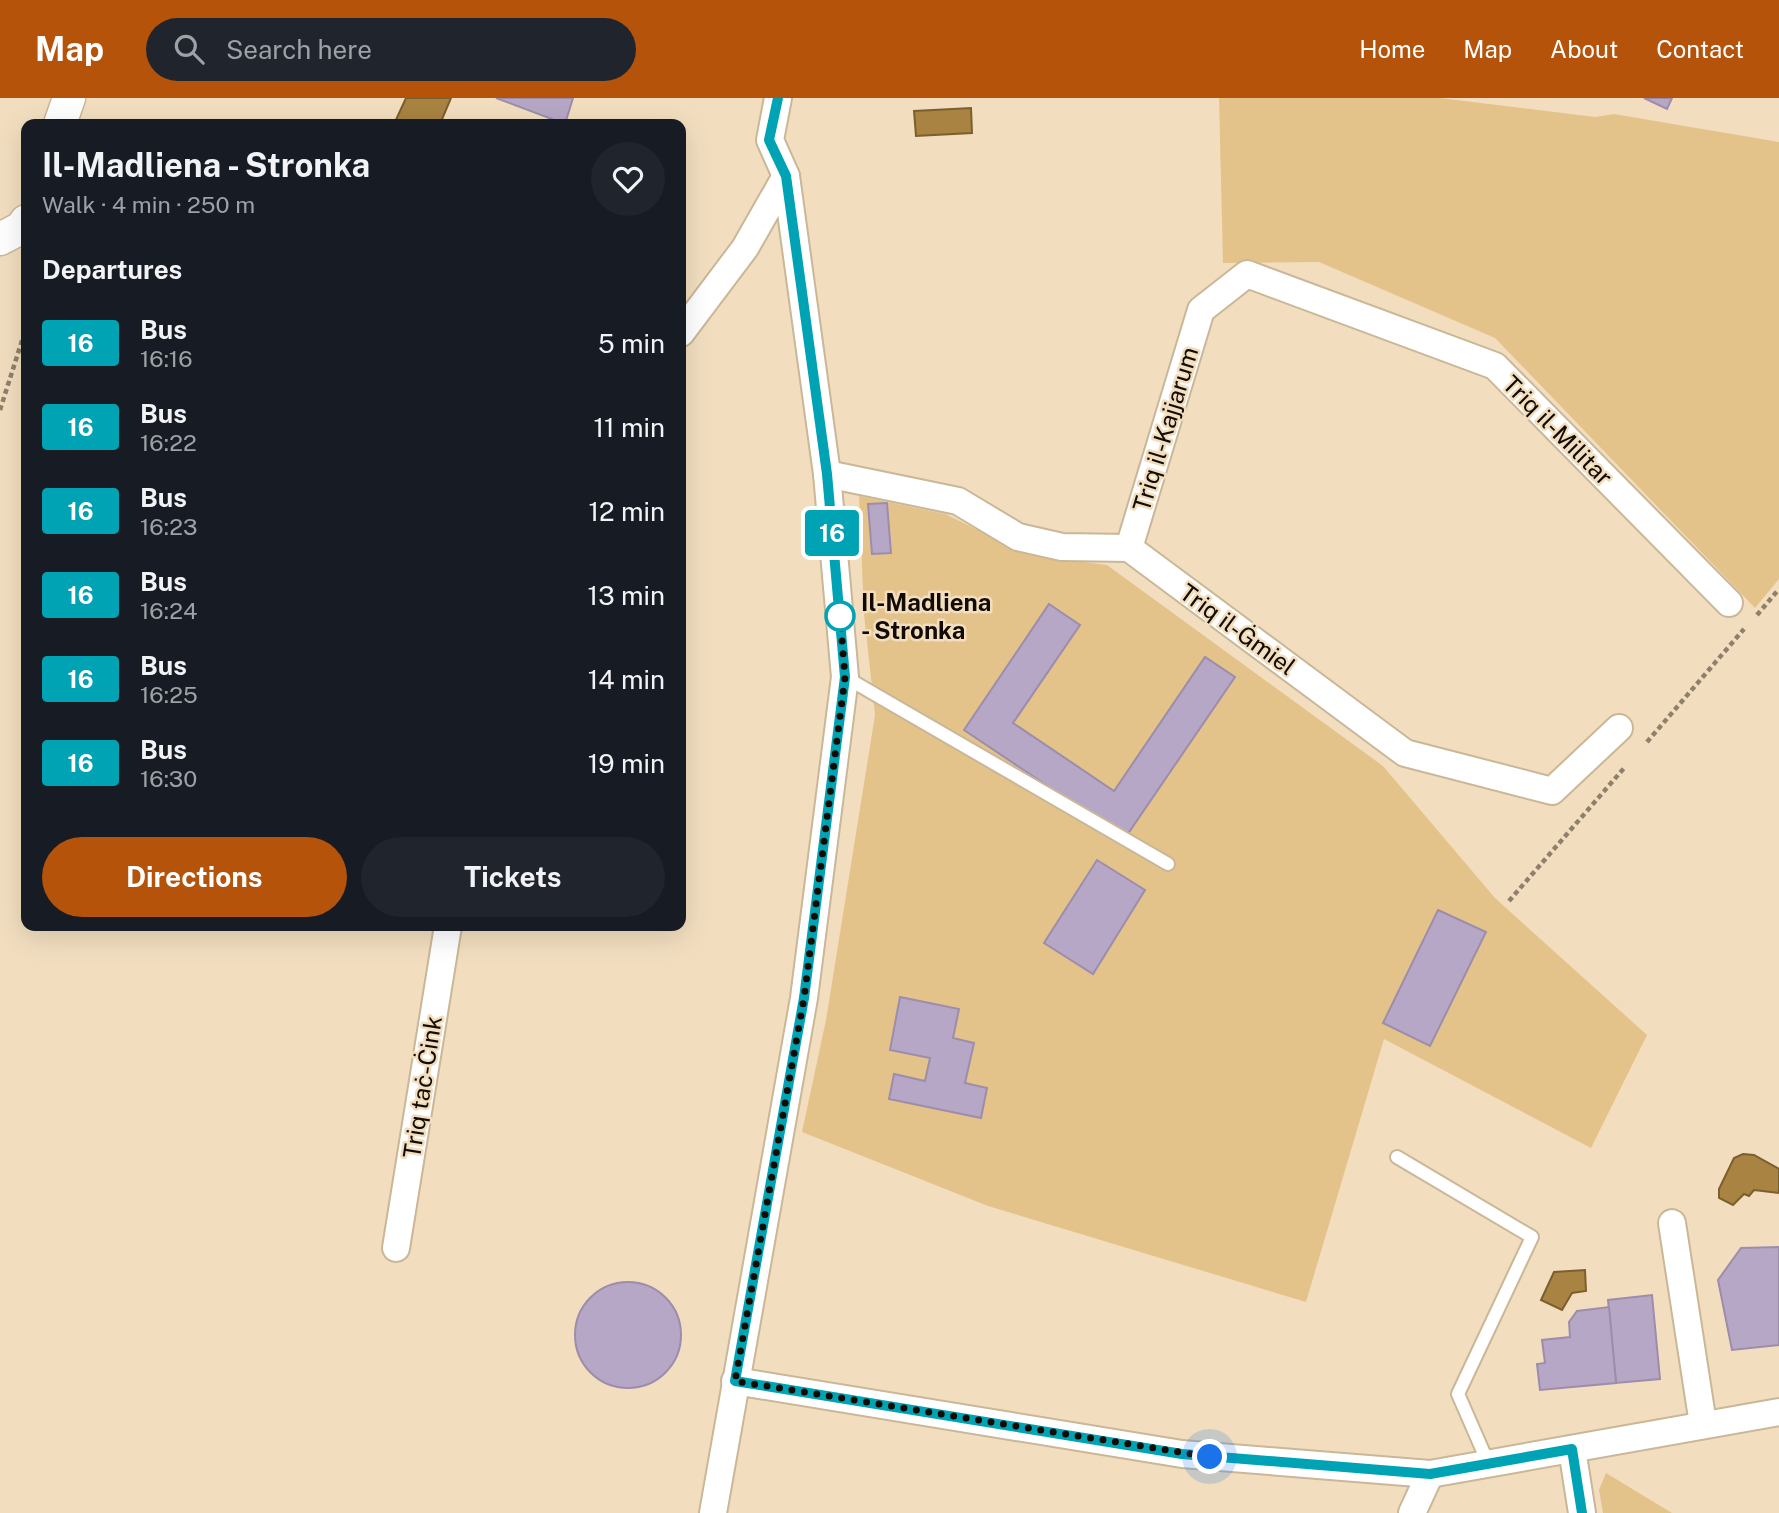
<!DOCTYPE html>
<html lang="en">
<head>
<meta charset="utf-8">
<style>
	body { margin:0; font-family:"Public Sans",sans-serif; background:#20242c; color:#f1f3f6; height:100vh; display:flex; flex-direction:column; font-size:26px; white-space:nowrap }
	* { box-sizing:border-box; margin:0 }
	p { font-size:23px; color:#9ea1a6 }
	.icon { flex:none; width:38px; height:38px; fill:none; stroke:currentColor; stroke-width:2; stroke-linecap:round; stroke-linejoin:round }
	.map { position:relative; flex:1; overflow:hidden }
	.panel { position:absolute; left:21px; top:21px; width:665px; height:812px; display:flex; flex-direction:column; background:#171b24; border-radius:14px; box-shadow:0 7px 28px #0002 }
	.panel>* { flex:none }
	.badge { padding:0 14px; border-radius:5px; font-size:24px; line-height:46px }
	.you { position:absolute; width:35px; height:35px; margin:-18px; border:5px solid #fff; border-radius:50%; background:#1a73e8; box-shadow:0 0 0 10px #1a73e833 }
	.map>.badge { position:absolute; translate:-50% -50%; box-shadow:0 0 0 4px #fff }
	h2 { padding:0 21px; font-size:26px; line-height:63px }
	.round { display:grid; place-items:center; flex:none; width:74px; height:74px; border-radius:37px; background:#20242c }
	.head { display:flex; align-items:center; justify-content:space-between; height:119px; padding:0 21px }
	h1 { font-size:33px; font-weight:700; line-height:52px }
	.action { display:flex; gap:14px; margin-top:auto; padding:14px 21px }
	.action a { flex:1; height:80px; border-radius:42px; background:#b45309; color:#fff; font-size:28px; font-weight:700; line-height:80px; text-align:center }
	.action a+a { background:#20242c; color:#f1f3f6 }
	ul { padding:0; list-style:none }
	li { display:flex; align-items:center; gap:21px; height:84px; padding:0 21px }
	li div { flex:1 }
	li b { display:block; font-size:26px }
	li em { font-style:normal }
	li .badge { min-width:77px; font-weight:700; text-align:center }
	header { display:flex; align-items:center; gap:42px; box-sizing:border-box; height:98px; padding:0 35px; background:#b45309; color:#fff }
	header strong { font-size:33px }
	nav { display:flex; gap:38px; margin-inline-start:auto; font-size:24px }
	.search { width:490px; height:63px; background:#20242c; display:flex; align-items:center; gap:18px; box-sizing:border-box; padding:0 24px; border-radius:38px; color:#9ea1a6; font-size:26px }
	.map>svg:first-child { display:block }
</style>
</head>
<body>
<header>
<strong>Map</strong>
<div class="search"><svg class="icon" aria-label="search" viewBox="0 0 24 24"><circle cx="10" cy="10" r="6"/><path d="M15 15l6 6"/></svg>Search here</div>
<nav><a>Home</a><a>Map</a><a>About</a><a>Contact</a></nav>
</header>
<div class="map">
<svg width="1779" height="1415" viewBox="0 0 1779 1415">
	<rect width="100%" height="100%" fill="#f2debf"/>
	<g fill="#e4c38b">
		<polygon points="1219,0 1440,0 1595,19 1614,16 1779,44 1779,481 1755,510 1495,240 1319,164 1223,165"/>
		<polygon points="859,398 945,416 1030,457 1107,467 1383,668 1495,800 1647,937 1591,1050 1384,941 1306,1204 988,1108 802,1034 826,922 875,617 864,516"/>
		<polygon points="1606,1375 1672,1415 1603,1415 1599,1392"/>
	</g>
	<g fill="#a88341" stroke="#7b5f2e" stroke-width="2">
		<polygon points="406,0 451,0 440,26 394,26"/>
		<polygon points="971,10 972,35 916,38 914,13"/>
		<polygon points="1743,1056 1754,1057 1779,1071 1779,1095 1754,1092 1749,1098 1744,1096 1733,1107 1719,1100 1719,1091 1734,1060"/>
		<polygon points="1585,1172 1586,1193 1572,1195 1562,1212 1541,1202 1554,1174"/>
	</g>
	<g fill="#b7a7c6" stroke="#9c8dab" stroke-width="2">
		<polygon points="496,0 573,0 565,26"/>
		<polygon points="1644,0 1672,0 1667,11"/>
		<polygon points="887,405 891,455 872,456 868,406"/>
		<polygon points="1049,506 1080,527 1013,625 1114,693 1205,559 1235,579 1125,740 964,632"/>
		<polygon points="1097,762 1145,792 1093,876 1044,845"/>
		<polygon points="1438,812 1486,834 1430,948 1383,925"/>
		<polygon points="900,899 959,911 953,940 974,945 965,985 987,990 981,1020 889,1001 894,976 925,983 930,960 890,952"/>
		<polygon points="1779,1149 1779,1247 1732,1252 1718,1182 1741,1150"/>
		<circle cx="628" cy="1237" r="53"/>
		<polygon points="1652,1197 1660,1281 1616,1285 1608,1202"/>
		<polygon points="1609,1209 1616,1285 1540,1292 1537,1266 1545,1265 1542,1242 1570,1239 1569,1224 1577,1213"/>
	</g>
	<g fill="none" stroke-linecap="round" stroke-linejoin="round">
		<defs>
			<g id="service">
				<polyline points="845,579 1168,766"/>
				<polyline points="1397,1059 1532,1139 1458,1296 1489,1367"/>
			</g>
			<g id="minor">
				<polyline points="681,235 745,150 786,78"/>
				<polyline points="827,376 958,403 1018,439 1062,449 1129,450 1405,655 1552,693 1619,630"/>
				<polyline points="1129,450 1201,212 1247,176 1495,268 1729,505"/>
				<polyline points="1672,1125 1703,1326"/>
				<polyline points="396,1150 448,828"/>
				<polyline points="735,1283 1182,1356 1430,1376 1779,1314"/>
				<polyline points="1572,1351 1582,1415"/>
				<polyline points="713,1415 804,900 845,579 827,376 786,78 770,42 778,0"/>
				<polyline points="1412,1415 1430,1376"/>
			</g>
			<g id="tertiary">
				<polyline points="60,26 69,0"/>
				<polyline points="0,141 21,130 26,123"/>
			</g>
		</defs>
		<use href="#service" stroke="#c9b798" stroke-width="16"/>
		<use href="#minor" stroke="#c9b798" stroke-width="30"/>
		<use href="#tertiary" stroke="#c9b798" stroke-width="35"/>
		<g stroke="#8f806c" stroke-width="4.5" stroke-dasharray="5 3.5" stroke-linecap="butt">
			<polyline points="0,312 26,230"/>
			<polyline points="1757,517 1779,491"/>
			<polyline points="1647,644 1744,531"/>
			<polyline points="1509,803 1625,669"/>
		</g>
		<use href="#service" stroke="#fff" stroke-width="12"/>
		<use href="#minor" stroke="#fff" stroke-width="26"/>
		<use href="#tertiary" stroke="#fff" stroke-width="32"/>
	</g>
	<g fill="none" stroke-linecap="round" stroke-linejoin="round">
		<defs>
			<polyline id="line" points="778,0 769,42 786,78 827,376 845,579 804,900 735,1283 1182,1356 1430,1376 1572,1351 1582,1415"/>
		</defs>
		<use href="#line" stroke="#fff" stroke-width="16"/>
		<use href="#line" stroke="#00a3b4" stroke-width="10"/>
		<polyline stroke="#120b03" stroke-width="7" stroke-dasharray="0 12.6" points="840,518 845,579 804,900 735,1283 1210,1359"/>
	</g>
	<circle fill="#fff" stroke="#00a3b4" stroke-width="3.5" cx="840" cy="518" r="14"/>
	<g text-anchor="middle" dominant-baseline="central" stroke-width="5" stroke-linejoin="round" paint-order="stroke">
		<g font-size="24" fill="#120b03" stroke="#f2debf">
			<text transform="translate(1165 331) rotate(-73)">Triq il-Kajjarum</text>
			<text transform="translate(1558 332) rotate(45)">Triq il-Militar</text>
			<text transform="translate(1238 531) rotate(36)">Triq il-Ġmiel</text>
			<text transform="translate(422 989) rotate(-81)">Triq taċ-Ċink</text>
		</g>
		<g font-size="24" font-weight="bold" fill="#120b03" stroke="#f2debf" text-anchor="start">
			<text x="861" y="504">Il-Madliena<tspan x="861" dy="28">- Stronka</tspan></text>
		</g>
	</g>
</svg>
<div class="you" style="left:1210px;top:1359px"></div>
<b class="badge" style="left:832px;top:435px;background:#00a3b4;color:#fff">16</b>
<section class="panel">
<div class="head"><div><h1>Il-Madliena - Stronka</h1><p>Walk · 4 min · 250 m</p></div><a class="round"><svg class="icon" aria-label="heart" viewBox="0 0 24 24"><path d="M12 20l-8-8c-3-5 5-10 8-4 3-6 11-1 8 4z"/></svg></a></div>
<h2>Departures</h2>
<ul>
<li><span class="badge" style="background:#00a3b4;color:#fff">16</span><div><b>Bus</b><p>16:16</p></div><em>5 min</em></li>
<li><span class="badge" style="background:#00a3b4;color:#fff">16</span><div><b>Bus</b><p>16:22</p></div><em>11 min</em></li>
<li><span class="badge" style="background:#00a3b4;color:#fff">16</span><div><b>Bus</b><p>16:23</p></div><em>12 min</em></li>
<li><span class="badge" style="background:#00a3b4;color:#fff">16</span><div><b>Bus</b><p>16:24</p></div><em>13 min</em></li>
<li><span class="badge" style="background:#00a3b4;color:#fff">16</span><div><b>Bus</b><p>16:25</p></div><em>14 min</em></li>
<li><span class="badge" style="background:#00a3b4;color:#fff">16</span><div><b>Bus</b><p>16:30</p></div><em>19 min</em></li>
</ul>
<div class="action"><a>Directions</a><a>Tickets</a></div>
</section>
</div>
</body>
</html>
